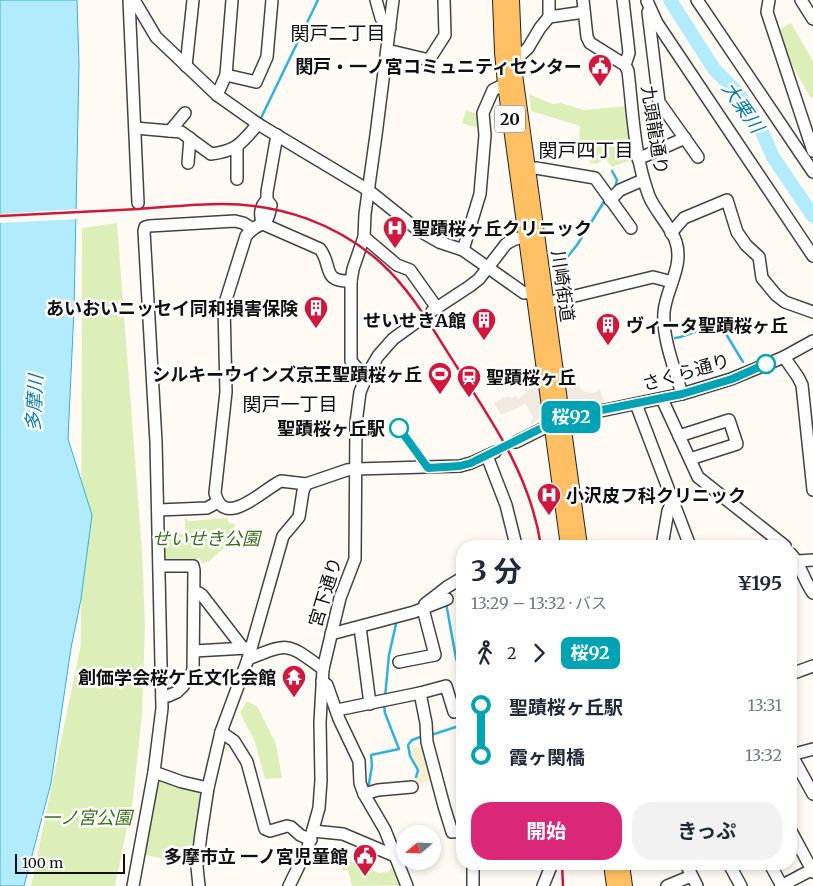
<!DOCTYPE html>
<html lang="ja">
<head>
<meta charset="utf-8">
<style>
	body { margin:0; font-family:Merriweather,"Noto Sans JP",serif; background:#f2f2f3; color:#1f2937; height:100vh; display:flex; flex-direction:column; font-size:19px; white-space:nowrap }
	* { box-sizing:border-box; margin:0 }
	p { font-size:16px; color:#747a83 }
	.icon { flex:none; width:28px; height:28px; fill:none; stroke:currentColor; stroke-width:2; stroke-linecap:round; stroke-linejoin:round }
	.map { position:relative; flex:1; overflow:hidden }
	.drawer { position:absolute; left:456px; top:540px; width:341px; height:330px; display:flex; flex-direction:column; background:#fff; border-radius:20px; box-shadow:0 2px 8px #0003 }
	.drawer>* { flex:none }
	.badge { padding:0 10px; border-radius:8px; font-size:18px; line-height:32px }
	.needle { width:32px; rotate:251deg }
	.tools { position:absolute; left:396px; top:825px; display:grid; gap:10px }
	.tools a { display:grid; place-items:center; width:45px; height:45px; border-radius:50%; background:#fff; box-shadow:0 2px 8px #0003; font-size:25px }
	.scale { position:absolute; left:15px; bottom:12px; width:110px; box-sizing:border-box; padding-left:5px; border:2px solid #101010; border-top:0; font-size:14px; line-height:18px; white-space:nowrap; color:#101010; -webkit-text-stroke:4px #fff; paint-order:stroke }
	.map>.badge { position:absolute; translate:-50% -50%; box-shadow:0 0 0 2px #fff }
	.legs { display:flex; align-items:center; gap:8px; height:55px; padding:0 15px; font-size:16px }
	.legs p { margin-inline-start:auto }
	.summary { display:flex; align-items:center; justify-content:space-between; height:85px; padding:0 15px }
	h1 { font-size:28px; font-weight:700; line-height:38px }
	.action { display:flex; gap:10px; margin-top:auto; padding:10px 15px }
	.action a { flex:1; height:58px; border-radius:20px; background:#db2777; color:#fff; font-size:20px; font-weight:700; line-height:58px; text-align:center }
	.action a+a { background:#f2f2f3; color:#1f2937 }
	ul { padding:0 15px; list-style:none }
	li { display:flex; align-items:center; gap:18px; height:50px; font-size:19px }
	li i { display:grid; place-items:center; width:8px; height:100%; margin:0 6px; background:currentColor }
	li i::after { content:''; width:12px; height:12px; margin:-6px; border:4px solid; border-radius:50%; background:#fff }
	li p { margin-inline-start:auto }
	li:first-child i { background:linear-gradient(#0000 50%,currentColor 0) }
	li:last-child i { background:linear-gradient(currentColor 50%,#0000 0) }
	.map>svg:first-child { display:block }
</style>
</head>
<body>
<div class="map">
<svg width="813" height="886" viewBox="0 0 813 886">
	<rect width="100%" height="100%" fill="#fffbf4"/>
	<polygon fill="#f9efd0" points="425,744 435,779 415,785 418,770 409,750"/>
	<g fill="#ddefb8">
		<polygon points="791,23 813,61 813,97 811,98 778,41 777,31"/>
		<polygon points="529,94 552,104 561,103 584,110 627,106 634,159 612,167 605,158 597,164 590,163 591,151 579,148 580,126 531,111"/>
		<polygon points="466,110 480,115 481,129 462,123"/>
		<polygon points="117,223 142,551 145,625 142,715 133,799 115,886 31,886 81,644 82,228"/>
		<polygon points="185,518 189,521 227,518 229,523 235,524 230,543 208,562 202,563 199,557 195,561 165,562 164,534 185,534"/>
		<polygon points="462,642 462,674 458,662 455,643"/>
		<polygon points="247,701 257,706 276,744 282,778 265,779 255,742 240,713"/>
		<polygon points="155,777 208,788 194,867 139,853"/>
		<polygon points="346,861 363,864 378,873 388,872 396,862 403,885 352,886 348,870 342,870 340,863"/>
	</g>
	<g fill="#f2eae0">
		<polygon points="577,382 581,389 585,392 594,393 600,389 604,403 574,409 569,407 567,405 563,384"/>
		<polygon points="533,387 542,387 543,412 541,418 532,424 530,423 533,417 526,404 501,415 494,403 504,397 505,398 509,396 511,398 516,396 518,399"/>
	</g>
	<polygon fill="#b2ecfc" stroke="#31b2db" points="0,0 77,0 79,65 74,309 68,439 92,515 81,599 71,648 51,783 24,886 0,886"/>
	<polygon fill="#fffbf4" points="78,209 78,219 0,223 0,214"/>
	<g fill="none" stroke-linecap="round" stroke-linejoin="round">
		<g stroke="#31b2db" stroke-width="2.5">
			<polyline points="261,118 318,0"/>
			<polyline points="612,171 617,180 615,188"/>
			<polyline points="557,270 577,245 605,200"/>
			<path d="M 675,338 C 691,336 707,324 720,324 L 743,362"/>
			<polyline points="446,603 456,658 462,677"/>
			<polyline points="385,697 389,655 396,624"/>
			<polyline points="431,735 462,725"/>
			<polyline points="416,777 418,770 410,756 408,745 412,740 423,736"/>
			<polyline points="368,789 372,766 371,755 399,749 385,713 384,705"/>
		</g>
		<polyline stroke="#b2ecfc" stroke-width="14" points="670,0 714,69 739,94 759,125 773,157 813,216"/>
		<g stroke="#dbd8d2" stroke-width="11" stroke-dasharray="11 5.5" stroke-linecap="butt">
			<polyline points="415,323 432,311"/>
			<polyline points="495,452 516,442"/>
		</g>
		<defs>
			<g id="minor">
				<polyline points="129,0 138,203"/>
				<polyline points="134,0 156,37 217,95 258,124 368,190 418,230 439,242 463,250 524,293 534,292"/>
				<polyline points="376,0 381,18 390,28"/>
				<polyline points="549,0 549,17"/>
				<path d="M 583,0 L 587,37 L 590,43 L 625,65 L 628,71 C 633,113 634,156 649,196 C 655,211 672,228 676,242 C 684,266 666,289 664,312 C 662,338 675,370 682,394"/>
				<polyline points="623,0 629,53 625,65"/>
				<polyline points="697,0 813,172"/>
				<polyline points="769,0 767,12 813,151"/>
				<polyline points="801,0 813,19"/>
				<polyline points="647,1 657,23 813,256"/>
				<polyline points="648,12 659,102 698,157"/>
				<polyline points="387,50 429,60 445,35 444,0"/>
				<polyline points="186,66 193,0"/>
				<polyline points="226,75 256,82 267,57 272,0"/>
				<polyline points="217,95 226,75 232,0"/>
				<path d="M 135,128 L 181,132 L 211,154 C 238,151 242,142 258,124"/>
				<polyline points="170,131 185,113"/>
				<path d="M 277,135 L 267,192 L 267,200 L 271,205 C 267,232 260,218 246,236 L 224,306 L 226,392 L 215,493 C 224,531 265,488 281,481 L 306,484 L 347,470 L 356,469 L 460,466 L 471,463 L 495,452"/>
				<polyline points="638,159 685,138"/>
				<polyline points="188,163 190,138"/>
				<polyline points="528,169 536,168 595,178 631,228"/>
				<polyline points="237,179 237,147"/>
				<path d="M 267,200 C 260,206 259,216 263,224 L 320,249 C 333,266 321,282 351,281"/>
				<polyline points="610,200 620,190 643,180"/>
				<polyline points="671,233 684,218 727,200 737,232 746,245 759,257 762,278 776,295 785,302 813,312"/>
				<polyline points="364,237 397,265 410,270 437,308"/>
				<polyline points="463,250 480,194 485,135 483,113 493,90 505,84 514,61 528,48 540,28 549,17 584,12"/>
				<polyline points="546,303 653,277 672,282"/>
				<polyline points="432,311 470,286 479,279 506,244 515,239 534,235"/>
				<polyline points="784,357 798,377 802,385 813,490"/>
				<polyline points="367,374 357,368 351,361 351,281 353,269 364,237 365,214 376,135 393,0"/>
				<polyline points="662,399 698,477 785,546"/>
				<polyline points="636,404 690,546"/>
				<polyline points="679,436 729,420 737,444 690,459"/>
				<polyline points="516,442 562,419 682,394 731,379 784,357 813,341"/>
				<polyline points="487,456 506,505 516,545 515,546"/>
				<polyline points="158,510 207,508 218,502"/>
				<polyline points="662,546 668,511 673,500"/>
				<path d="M 791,554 C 801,565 804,581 813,593"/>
				<polyline points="798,561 813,560"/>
				<polyline points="160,566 193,566 194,570 193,671 183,686 177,692 168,696 162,696"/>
				<polyline points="194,594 199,593 202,595 243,648"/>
				<polyline points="425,604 447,587 462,578"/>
				<polyline points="360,627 370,704"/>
				<polyline points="331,634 414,612 447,599"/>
				<polyline points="194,651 247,648"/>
				<path d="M 248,659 C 290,642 287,643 323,669"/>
				<polyline points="399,662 435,655 423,609"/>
				<polyline points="791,674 813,666"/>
				<polyline points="322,681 327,685 339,719 359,761 360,783 364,794 385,830 407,886"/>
				<polyline points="420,693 446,686 454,712"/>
				<polyline points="337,710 420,693 426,723 427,742 444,806 452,832 462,831"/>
				<polyline points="221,732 234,741 247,762 265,829 270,831 287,826 291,827 300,835 311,840"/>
				<polyline points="791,754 813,794"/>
				<polyline points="791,755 813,749"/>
				<polyline points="154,772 182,782 208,788"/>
				<polyline points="364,794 378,790 412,787"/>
				<polyline points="313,831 343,834 395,856"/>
				<polyline points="791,831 813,872"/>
				<polyline points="686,864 697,886"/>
				<polyline points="729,864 741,886"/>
				<polyline points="770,864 782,886"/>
				<polyline points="133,886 154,772 162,708 156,442 144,231 145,227 149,226 235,221 243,223 251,228"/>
				<polyline points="199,886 197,867 201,834 208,788 221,732 248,659 283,536 299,517 303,491 306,484"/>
				<polyline points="289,886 308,847 319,808 321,780 320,722 323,669 340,598 355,559 356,423 360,392 368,373 378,356 393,339 415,323"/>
				<polyline points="473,886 473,864"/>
				<polyline points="543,886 552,864"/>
				<polyline points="667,886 691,876"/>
				<polyline points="781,886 813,869"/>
			</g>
			<g id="major">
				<polyline points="500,0 502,52 505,84 568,546"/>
				<polyline points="512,0 515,74 580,546"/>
				<polyline points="611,864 614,886"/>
				<polyline points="622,864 625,886"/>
			</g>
		</defs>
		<use href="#minor" stroke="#434343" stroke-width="14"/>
		<use href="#major" stroke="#212121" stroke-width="16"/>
		<use href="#minor" stroke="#fff" stroke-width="11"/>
		<use href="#major" stroke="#ffc064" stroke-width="14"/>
		<g stroke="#d0183e" stroke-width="2.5">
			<path d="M 0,216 C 46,214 93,211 139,209 C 167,207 195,204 222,204 C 281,204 338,224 381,263 C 414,293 435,334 459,370 C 495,425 531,479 541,546"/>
			<polyline points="562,864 563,886"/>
		</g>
	</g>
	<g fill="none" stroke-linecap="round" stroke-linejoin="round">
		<defs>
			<polyline id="line-1" points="399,428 428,468 460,466 471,463 562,418 682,394 732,379 766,364"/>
		</defs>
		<use href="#line-1" stroke="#fff" stroke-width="11"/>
		<use href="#line-1" stroke="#00a3b4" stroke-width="8"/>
	</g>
	<defs>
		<symbol id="civic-pin" viewBox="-11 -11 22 30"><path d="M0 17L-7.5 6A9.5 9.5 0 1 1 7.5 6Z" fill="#d0183e" stroke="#fff"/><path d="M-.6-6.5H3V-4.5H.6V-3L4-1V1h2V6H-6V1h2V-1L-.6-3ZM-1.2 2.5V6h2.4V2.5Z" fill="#fff"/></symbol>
		<symbol id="hospital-pin" viewBox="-11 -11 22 30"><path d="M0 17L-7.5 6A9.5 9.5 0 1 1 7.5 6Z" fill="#d0183e" stroke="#fff"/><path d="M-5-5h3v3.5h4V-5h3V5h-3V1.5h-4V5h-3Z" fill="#fff"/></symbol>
		<symbol id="building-pin" viewBox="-11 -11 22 30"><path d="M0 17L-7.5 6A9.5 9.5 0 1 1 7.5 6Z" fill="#d0183e" stroke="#fff"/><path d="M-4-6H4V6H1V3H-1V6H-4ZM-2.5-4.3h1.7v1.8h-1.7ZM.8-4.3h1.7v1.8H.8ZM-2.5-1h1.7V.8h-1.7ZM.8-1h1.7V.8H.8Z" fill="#fff"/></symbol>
		<symbol id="stadium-pin" viewBox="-11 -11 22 30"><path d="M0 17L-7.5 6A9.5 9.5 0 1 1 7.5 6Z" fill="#d0183e" stroke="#fff"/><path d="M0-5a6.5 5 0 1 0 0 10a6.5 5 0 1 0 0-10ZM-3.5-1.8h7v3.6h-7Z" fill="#fff"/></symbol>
		<symbol id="station-pin" viewBox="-11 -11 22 30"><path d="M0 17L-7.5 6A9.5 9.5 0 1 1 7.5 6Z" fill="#d0183e" stroke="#fff"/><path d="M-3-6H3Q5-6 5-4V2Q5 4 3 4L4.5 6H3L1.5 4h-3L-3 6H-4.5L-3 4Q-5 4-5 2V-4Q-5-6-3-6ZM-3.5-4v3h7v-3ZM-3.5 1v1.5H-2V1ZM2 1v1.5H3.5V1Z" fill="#fff"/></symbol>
		<symbol id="temple-pin" viewBox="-11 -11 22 30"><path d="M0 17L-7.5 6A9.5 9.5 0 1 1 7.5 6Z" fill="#d0183e" stroke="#fff"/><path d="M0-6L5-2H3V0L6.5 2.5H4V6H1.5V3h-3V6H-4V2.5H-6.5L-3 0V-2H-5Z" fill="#fff"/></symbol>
	</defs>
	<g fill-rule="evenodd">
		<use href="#civic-pin" x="586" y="52" width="28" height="38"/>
		<use href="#hospital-pin" x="381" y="214" width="28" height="38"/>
		<use href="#building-pin" x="302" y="294" width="28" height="38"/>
		<use href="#building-pin" x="470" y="306" width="28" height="38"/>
		<use href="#building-pin" x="594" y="311" width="28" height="38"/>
		<use href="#stadium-pin" x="426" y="360" width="28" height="38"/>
		<use href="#station-pin" x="455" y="363" width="28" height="38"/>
		<use href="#hospital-pin" x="535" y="481" width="28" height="38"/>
		<use href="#temple-pin" x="280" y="663" width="28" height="38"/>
		<use href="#civic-pin" x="351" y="842" width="28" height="38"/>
	</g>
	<g fill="#fff" stroke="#00a3b4" stroke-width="2.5">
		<circle cx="766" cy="364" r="9"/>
		<circle cx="399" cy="428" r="9"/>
	</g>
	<g text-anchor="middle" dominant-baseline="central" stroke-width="5" stroke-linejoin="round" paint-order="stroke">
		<rect fill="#fff" stroke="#585858" stroke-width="1" x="495" y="105.5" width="30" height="27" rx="4"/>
		<g font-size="16" font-weight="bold" fill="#101010">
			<text x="510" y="119">20</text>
		</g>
		<g font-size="18" font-weight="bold" fill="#101010" stroke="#fff" text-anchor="end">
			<text x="582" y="66">関戸・一ノ宮コミュニティセンター</text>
			<text x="412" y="228" text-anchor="start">聖蹟桜ヶ丘クリニック</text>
			<text x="298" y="308">あいおいニッセイ同和損害保険</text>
			<text x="466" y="320">せいせきA館</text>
			<text x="626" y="325" text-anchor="start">ヴィータ聖蹟桜ヶ丘</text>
			<text x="422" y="374">シルキーウインズ京王聖蹟桜ヶ丘</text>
			<text x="486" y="377" text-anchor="start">聖蹟桜ヶ丘</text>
			<text x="566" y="495" text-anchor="start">小沢皮フ科クリニック</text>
			<text x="276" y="677">創価学会桜ケ丘文化会館</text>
			<text x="348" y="856">多摩市立 一ノ宮児童館</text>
		</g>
		<g font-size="18" fill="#101010" stroke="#fff">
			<text transform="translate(655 130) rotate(81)">九頭龍通り</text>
			<text transform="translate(563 286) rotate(82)">川崎街道</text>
			<text transform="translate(686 372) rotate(-16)">さくら通り</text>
			<text transform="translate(325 592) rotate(-73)">宮下通り</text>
		</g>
		<g font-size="18" font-weight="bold" fill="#101010" stroke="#fff" text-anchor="end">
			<text x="385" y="428">聖蹟桜ヶ丘駅</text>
		</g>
		<g font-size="18" font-style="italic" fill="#387018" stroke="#fff">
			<text x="206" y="538">せいせき公園</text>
			<text x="87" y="817">一ノ宮公園</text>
		</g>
		<g font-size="19" fill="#101010" stroke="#fff">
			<text x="338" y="33">関戸二丁目</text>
			<text x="586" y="150">関戸四丁目</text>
			<text x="290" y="404">関戸一丁目</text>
		</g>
		<g font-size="19" font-style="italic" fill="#0b7da9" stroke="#fff">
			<text transform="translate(743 107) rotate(55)">大栗川</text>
			<text transform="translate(34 403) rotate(-87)">多摩川</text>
		</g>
	</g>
</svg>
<div class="tools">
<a><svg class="needle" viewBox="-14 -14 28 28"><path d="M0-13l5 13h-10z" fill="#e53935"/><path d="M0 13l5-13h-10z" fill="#747a83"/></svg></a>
</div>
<div class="scale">100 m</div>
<b class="badge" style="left:571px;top:417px;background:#00a3b4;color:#fff">桜92</b>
<section class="drawer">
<div class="summary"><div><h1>3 分</h1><p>13:29 – 13:32 · バス</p></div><b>¥195</b></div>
<div class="legs"><svg class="icon" aria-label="walk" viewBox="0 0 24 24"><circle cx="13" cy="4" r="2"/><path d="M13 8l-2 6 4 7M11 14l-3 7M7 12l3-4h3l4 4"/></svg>2<svg class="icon" aria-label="forward" viewBox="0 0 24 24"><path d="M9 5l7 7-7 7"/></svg><b class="badge" style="background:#00a3b4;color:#fff">桜92</b></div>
<ul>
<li><i style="color:#00a3b4"></i><b>聖蹟桜ヶ丘駅</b><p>13:31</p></li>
<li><i style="color:#00a3b4"></i><b>霞ヶ関橋</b><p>13:32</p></li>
</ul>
<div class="action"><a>開始</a><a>きっぷ</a></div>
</section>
</div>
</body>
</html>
